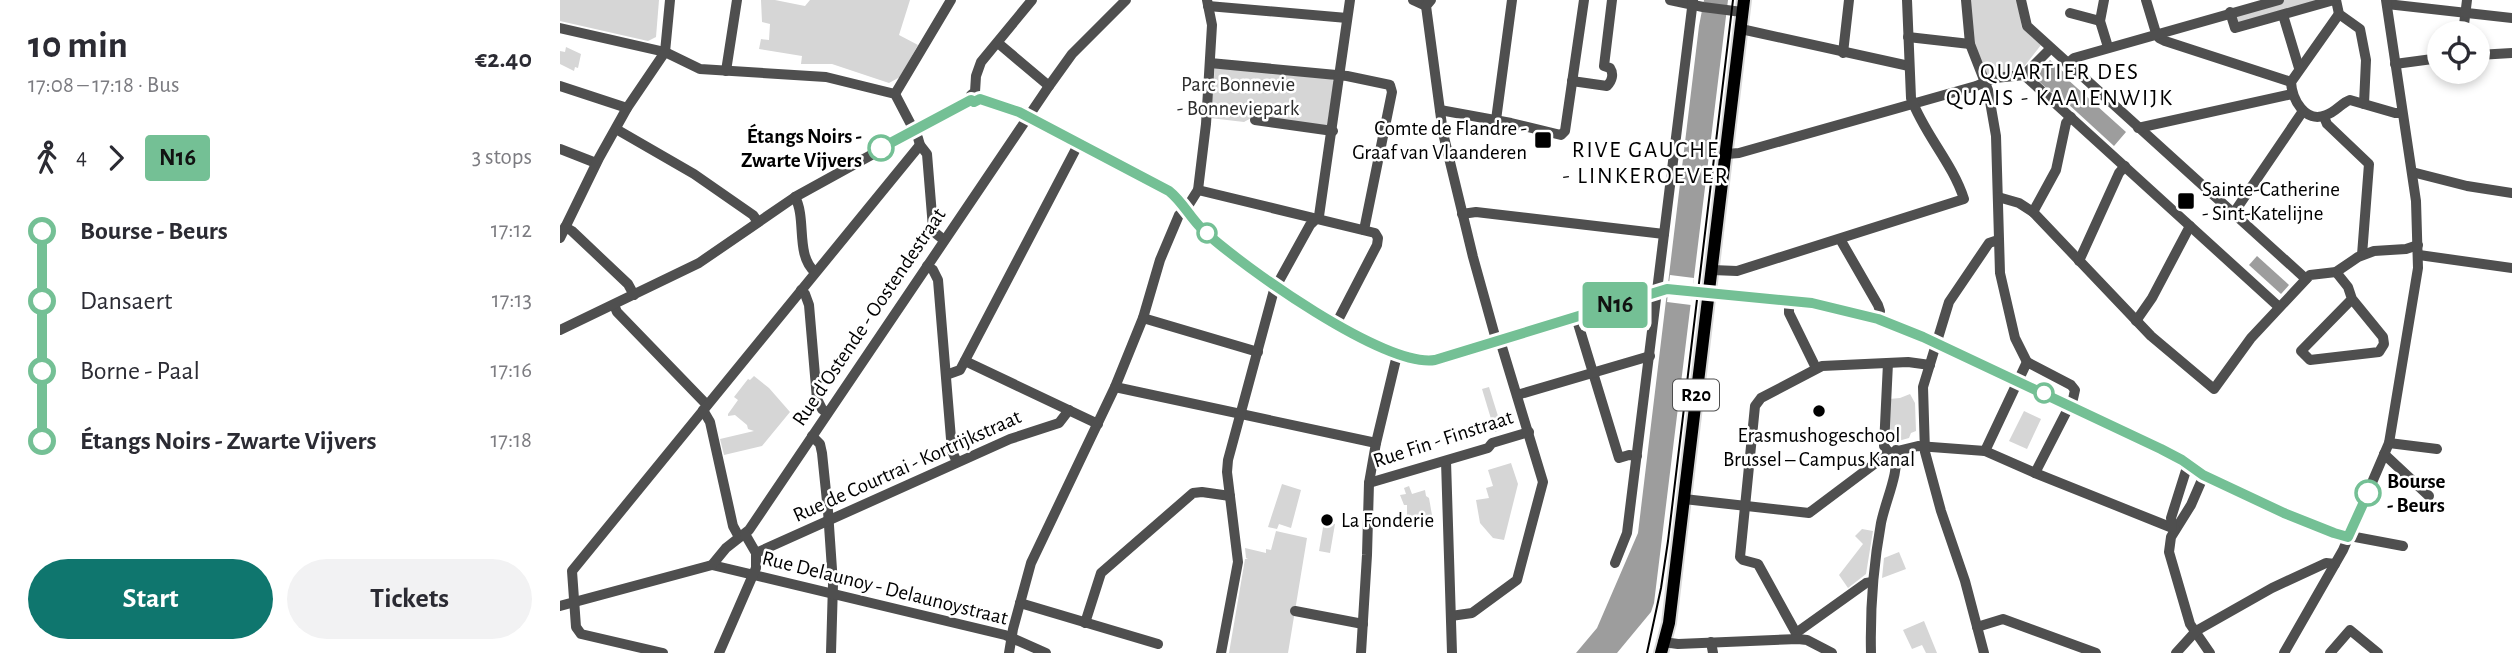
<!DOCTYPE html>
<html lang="en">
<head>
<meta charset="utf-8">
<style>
	body { margin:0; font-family:"Alegreya Sans",sans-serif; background:#f2f2f3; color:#2b2b33; height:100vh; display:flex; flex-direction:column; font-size:26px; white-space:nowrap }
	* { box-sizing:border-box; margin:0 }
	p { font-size:23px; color:#7c7c81 }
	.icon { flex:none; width:38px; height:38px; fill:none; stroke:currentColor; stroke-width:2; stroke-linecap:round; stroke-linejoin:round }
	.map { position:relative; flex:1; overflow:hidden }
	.details { display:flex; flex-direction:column; background:#fff; width:560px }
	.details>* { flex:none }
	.badge { padding:0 14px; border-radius:5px; font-size:24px; line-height:46px }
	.fabs { position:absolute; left:1867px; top:21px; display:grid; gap:14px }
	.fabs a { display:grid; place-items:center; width:63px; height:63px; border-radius:50%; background:#fff; box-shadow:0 4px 10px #0003; font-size:35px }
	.map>.badge { position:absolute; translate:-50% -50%; box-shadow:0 0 0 4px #fff }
	.legs { display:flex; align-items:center; gap:10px; height:77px; padding:0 28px; font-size:23px }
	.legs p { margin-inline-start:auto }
	.overview { display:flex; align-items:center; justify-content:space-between; height:119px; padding:0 28px }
	h1 { font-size:38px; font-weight:700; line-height:52px }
	.cta { display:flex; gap:14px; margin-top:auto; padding:14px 28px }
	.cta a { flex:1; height:80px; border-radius:42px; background:#0f766e; color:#fff; font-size:28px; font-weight:700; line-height:80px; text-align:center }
	.cta a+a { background:#f2f2f3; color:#2b2b33 }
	ul { padding:0 28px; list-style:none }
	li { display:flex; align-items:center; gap:24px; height:70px; font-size:26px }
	li i { display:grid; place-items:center; width:10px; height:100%; margin:0 9px; background:currentColor }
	li i::after { content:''; width:18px; height:18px; margin:-9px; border:5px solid; border-radius:50%; background:#fff }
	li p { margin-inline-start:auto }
	li:first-child i { background:linear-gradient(#0000 50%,currentColor 0) }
	li:last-child i { background:linear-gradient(currentColor 50%,#0000 0) }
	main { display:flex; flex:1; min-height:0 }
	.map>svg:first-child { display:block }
</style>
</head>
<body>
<main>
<section class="details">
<div class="overview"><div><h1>10 min</h1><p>17:08 – 17:18 · Bus</p></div><b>€2.40</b></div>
<div class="legs"><svg class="icon" aria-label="walk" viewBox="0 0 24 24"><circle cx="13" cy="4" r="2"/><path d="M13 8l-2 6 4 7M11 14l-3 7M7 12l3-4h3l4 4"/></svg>4<svg class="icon" aria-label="forward" viewBox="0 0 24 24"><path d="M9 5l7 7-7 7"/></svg><b class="badge" style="background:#74c095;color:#111">N16</b><p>3 stops</p></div>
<ul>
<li><i style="color:#74c095"></i><b>Bourse - Beurs</b><p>17:12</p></li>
<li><i style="color:#74c095"></i><span>Dansaert</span><p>17:13</p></li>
<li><i style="color:#74c095"></i><span>Borne - Paal</span><p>17:16</p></li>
<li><i style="color:#74c095"></i><b>Étangs Noirs - Zwarte Vijvers</b><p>17:18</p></li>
</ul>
<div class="cta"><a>Start</a><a>Tickets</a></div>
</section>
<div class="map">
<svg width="1952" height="653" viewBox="0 0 1952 653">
	<rect width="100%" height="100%" fill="#fff"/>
	<g fill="#d6d6d6">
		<polygon points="0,0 99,0 96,37 88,41 0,21"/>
		<polygon points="201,0 215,0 245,6 250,0 350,0 339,35 358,45 340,77 329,83 272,64 241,64 242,56 199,49 201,39 209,40 210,24 202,22"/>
		<polygon points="1408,0 1457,0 1462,28 1481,45 1459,73 1425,74 1411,39"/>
		<polygon points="1724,0 1761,0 1678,23 1676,14"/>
		<polygon points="6,47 21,54 18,68 15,67 14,71 0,64 0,51 5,52"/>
		<polygon points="655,67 771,79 774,81 767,126 693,117 684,122 650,118"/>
		<polygon points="194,376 209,388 230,412 202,446 164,455 160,439 194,431 188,429 187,425 175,415 168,416 168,414 178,400 174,397 188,379 190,380"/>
		<polygon points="929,387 942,429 935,432 922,389"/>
		<polygon points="1350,394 1355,403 1356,431 1351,433 1349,438 1331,443 1326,440 1329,399 1340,398"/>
		<polygon points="1464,411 1481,419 1467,449 1449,441"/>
		<polygon points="951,463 958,484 944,540 933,538 920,523 916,500 929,498 926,488 933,486 928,470"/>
		<polygon points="722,484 741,490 731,528 719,524 717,529 708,527"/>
		<polygon points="849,486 852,494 865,490 866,496 869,498 872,515 847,517 847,505 844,505 840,495 846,494 844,488"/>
		<polygon points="764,522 775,524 770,553 759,551"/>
		<polygon points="1302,529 1313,531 1306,574 1288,588 1279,575 1303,544 1295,536"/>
		<polygon points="716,531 747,538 728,653 669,653 685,559 688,559 686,558 685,548 706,553 706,549 711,550"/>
		<polygon points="1339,552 1346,569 1322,578 1324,558"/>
		<polygon points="1364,621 1377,653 1366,653 1362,645 1352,649 1343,630"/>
	</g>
	<g fill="#9d9d9d">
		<polygon points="1144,0 1168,0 1094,603 1091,612 1057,653 1016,653 1037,628 1078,533 1139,26"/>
		<polygon points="1490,60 1508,76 1506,78 1566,132 1554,146 1494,91 1492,93 1474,77"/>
		<polygon points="1697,256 1729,285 1721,294 1689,265"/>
	</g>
	<polygon fill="#fff" points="1110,275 1134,278 1131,305 1107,302"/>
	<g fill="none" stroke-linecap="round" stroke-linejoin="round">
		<defs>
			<polyline id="major" points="1101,653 1109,623 1184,0"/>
		</defs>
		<use href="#major" stroke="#dbdbdb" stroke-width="16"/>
		<g stroke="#4f4f4f" stroke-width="10">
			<polyline points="853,0 866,6"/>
			<polyline points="871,0 866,6 883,133 913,257 935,336 942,347 983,482 957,580 912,613 891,616"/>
			<polyline points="1110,0 1143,7 1182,12"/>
			<polyline points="1406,0 1410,44 1428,90 1436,136 1440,273 1455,338 1467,362"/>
			<polyline points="1461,0 1467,26 1746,279"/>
			<polyline points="1544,0 1540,21 1548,47"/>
			<polyline points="1586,0 1596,33"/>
			<polyline points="1776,0 1779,14 1800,29 1806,60 1804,104"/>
			<polyline points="1827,4 1952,18"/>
			<polyline points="648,6 787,18"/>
			<polyline points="1670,12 1675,28 1774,0"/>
			<polyline points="1510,13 1540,21"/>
			<path d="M 1779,14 L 1731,82 C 1732,99 1745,124 1766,115 C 1776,112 1781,103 1790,100 L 1835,113 L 1842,113"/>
			<polyline points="1723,15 1739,68"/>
			<polyline points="0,28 105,52 140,69 266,77 335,94 358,138 360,145 367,154 373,228 374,232 384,240"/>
			<polyline points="1181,29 1349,66"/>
			<polyline points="1596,33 1599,38 1605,41 1731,82"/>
			<polyline points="1903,33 1907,0"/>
			<polyline points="1348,37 1410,44"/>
			<polyline points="438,43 489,86"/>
			<polyline points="1283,53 1289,0"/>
			<polyline points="1918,55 1952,53"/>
			<polyline points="650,63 787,76 830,85 832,92 804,230"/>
			<polyline points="1507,64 1514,58 1719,0"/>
			<polyline points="1835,64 1880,58"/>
			<polyline points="166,71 177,0"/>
			<polyline points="1464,75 1719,307"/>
			<polyline points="1464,75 1490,49"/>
			<path d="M 1012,81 L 1047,86 C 1052,81 1054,74 1050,68 L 1044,66 L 1052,0"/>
			<polyline points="0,86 67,108"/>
			<polyline points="335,94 391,0"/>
			<polyline points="411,100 411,95 415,92 416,76 421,62 472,0"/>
			<polyline points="880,110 951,123 1001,135 1005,131 1024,0"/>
			<polyline points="1764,117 1767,124 1809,164 1802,255"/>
			<polyline points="695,120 773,131"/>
			<polyline points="936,120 952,0"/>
			<polyline points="1578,128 1732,94"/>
			<polyline points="56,129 134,174 193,215 198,222"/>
			<polyline points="0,149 36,163"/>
			<polyline points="1167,154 1179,153 1416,86 1435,78 1464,75"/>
			<polyline points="1852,172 1907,186 1952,193"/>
			<polyline points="638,190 815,233 818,238 817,245 776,324"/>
			<path d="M 235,197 C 247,219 235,255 255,272"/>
			<polyline points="1438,197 1459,203 1473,212 1591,336 1654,389 1691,338 1750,275 1776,272 1798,257 1814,251 1846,249 1858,245"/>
			<polyline points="1473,212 1496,170 1506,123 1511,117"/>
			<polyline points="902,214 916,212 1104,234"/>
			<polyline points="1673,214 1743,111"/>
			<polyline points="5,227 12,231 68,284 74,295"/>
			<polyline points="0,238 39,158 67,108 105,52 110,0"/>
			<polyline points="1280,239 1318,305 1320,311 1318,319"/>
			<polyline points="1859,255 1952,268"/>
			<polyline points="1519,261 1559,173 1565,166"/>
			<polyline points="367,266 373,270 378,280 392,451 397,462"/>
			<path d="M 1152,270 L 1177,271 L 1404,199 C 1392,162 1364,134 1351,98 L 1347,0"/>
			<polyline points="1776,272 1788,287 1792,299 1823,337 1824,344 1819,352 1750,360 1741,351 1792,299"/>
			<polyline points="241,290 245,294 249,305 257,399 262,409 267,413"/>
			<polyline points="1229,301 1229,313 1256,368"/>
			<polyline points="54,305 57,312 147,405"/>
			<polyline points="1016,317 1059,458 1069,455 1077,456"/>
			<polyline points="583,318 698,352"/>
			<polyline points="1576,321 1592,298 1630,226"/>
			<path d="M 0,330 L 139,263 L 235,197 L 411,100 L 416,102 L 420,99 L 459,112 L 609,191 C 623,202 630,218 644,231 C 683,267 824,367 875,360 L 1107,289 L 1252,303 L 1318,319 L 1363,337 L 1517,408 L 1622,460 L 1644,475 L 1724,513 L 1774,533 L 1843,546"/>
			<polyline points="405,361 538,424"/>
			<polyline points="1328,363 1324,446 1329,453"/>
			<polyline points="386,375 400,370 519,143"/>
			<polyline points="555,387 816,443"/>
			<polyline points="957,395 1090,356"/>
			<polyline points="143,410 150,422 173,526 179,537"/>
			<polyline points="252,436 260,444 262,453 268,511 273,584 271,653"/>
			<polyline points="1829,443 1877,449"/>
			<polyline points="1425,451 1467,362 1511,385 1515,390 1513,399 1475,473"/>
			<polyline points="1824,454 1869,496"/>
			<polyline points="886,461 892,653"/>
			<polyline points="1644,475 1631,505 1611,537 1609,552 1630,624 1650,653"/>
			<polyline points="809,483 928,448 932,443 969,432"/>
			<polyline points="1124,499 1249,513 1329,453 1358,446 1425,451 1475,473 1615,529"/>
			<polyline points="1612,527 1611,518 1628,464"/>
			<polyline points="196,553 450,439 499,423 509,410"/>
			<polyline points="1055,563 1067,533 1133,0"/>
			<polyline points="152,565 445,635 486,653"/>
			<polyline points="460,603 598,644"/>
			<polyline points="0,606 152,565 166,548 189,530 489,86 512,54 566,0"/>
			<polyline points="735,611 803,624"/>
			<polyline points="525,623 541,573 633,493 642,492 670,496"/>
			<polyline points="1417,627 1443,619 1536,653"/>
			<polyline points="1236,633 1198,564 1183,560 1180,557 1195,406 1201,398 1262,366 1348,362 1370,365"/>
			<polyline points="1236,638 1236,633 1306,583 1312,582"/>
			<polyline points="1103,642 1118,644 1238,639 1247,640 1272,653"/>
			<polyline points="1151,642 1153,653"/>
			<polyline points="103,653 21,634 16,627 12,571 360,145"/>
			<polyline points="159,653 196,568 196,553 185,534"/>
			<polyline points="449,653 453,629 471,563 555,387 583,318 600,260 619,215 626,209 638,190 646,124 652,25 647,0"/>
			<polyline points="661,653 678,562 667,472 668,460 714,290 750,225 759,216 790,0"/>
			<polyline points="801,653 807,555 809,483 816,443 837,355"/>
			<path d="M 1311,653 C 1310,609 1313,567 1321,523 C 1326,499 1339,474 1336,450"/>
			<polyline points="1424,653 1405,581 1381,511 1365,452 1363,387 1389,302 1429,243 1438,240"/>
			<polyline points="1616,653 1636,631 1712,588 1766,563 1775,564"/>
			<polyline points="1724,653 1783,550 1829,443 1858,268 1856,201 1826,0"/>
			<polyline points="1770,653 1790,630 1818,653"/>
		</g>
		<use href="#major" stroke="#000" stroke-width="12"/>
		<polyline stroke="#000" stroke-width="2" points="1087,653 1101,588 1108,541 1173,0"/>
	</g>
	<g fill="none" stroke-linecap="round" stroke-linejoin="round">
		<defs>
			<path id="line-1" d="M 321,148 L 411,100 L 414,102 L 420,99 L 459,112 L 609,191 C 623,202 630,218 644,231 C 683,267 825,368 875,360 L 1107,289 L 1252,303 L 1318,319 L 1363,337 L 1601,449 L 1622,460 L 1643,475 L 1724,513 L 1774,533 L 1788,537 L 1808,493"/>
		</defs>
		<use href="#line-1" stroke="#fff" stroke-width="16"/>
		<use href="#line-1" stroke="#74c095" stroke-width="10"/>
	</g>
	<g fill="#000" stroke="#fff" stroke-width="2.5">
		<rect x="974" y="131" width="18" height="18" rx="3.5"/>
		<rect x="1617" y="192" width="18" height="18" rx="3.5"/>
		<circle cx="1259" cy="411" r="7"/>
		<circle cx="767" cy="520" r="7"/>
	</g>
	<g fill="#fff" stroke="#74c095" stroke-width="3.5">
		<circle cx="321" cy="148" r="12"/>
		<circle cx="647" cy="233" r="9"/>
		<circle cx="1484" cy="393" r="9"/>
		<circle cx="1808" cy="493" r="12"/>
	</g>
	<g text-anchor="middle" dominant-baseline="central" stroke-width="5" stroke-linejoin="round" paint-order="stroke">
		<rect fill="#fff" stroke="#4c4c4c" stroke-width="2" x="1113" y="379.5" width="46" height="31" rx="5"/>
		<g font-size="19" font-weight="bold" fill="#000">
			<text x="1136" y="395">R20</text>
		</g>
		<g font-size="21" fill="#2d2d2d" stroke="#fff">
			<text x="678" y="84">Parc Bonnevie<tspan x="678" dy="24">- Bonneviepark</tspan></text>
		</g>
		<g font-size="21" fill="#000" stroke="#fff" text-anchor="start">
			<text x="967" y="128" text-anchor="end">Comte de Flandre -<tspan x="967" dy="24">Graaf van Vlaanderen</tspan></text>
			<text x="1642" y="189">Sainte-Catherine<tspan x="1642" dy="24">- Sint-Katelijne</tspan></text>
			<text x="1259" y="435" text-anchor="middle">Erasmushogeschool<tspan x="1259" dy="24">Brussel – Campus Kanal</tspan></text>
			<text x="781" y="520">La Fonderie</text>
		</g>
		<g font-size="21" font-weight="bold" fill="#000" stroke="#fff" text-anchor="end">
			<text x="302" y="136">Étangs Noirs -<tspan x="302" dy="24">Zwarte Vijvers</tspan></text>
			<text x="1827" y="481" text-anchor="start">Bourse<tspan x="1827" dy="24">- Beurs</tspan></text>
		</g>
		<g font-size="21" fill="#000" stroke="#fff">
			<text transform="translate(309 317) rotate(-56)">Rue d'Ostende - Oostendestraat</text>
			<text transform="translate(883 439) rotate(-18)">Rue Fin - Finstraat</text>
			<text transform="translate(347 466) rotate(-24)">Rue de Courtrai - Kortrijkstraat</text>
			<text transform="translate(325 588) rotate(14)">Rue Delaunoy - Delaunoystraat</text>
		</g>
		<g font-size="23" letter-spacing="2" fill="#000" stroke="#fff">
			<text x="1500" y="72">QUARTIER DES<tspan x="1500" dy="26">QUAIS - KAAIENWIJK</tspan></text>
			<text x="1086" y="150">RIVE GAUCHE<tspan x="1086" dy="26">- LINKEROEVER</tspan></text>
		</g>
	</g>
</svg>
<div class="fabs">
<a><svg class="icon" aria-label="locate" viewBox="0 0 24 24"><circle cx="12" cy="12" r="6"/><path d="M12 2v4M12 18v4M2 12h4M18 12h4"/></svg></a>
</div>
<b class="badge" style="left:1055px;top:305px;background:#74c095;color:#111">N16</b>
</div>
</main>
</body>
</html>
